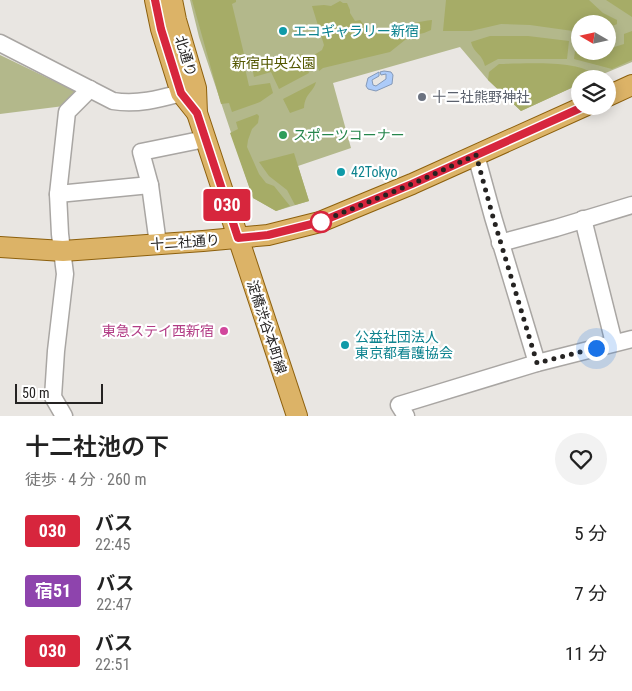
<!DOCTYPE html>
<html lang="ja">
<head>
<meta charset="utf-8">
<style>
	body { margin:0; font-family:"Roboto Condensed","Noto Sans JP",sans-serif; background:#f2f2f2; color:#222; height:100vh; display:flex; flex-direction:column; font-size:19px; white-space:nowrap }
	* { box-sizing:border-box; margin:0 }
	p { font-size:16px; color:#767676 }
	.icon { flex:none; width:28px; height:28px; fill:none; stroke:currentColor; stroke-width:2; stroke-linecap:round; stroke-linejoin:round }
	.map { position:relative; height:416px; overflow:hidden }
	.side { display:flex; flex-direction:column; background:#fff; flex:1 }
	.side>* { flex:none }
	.badge { padding:0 10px; border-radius:4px; font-size:18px; line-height:32px }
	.needle { width:32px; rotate:279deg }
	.controls { position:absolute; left:571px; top:15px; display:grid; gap:10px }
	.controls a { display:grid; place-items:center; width:45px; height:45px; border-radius:50%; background:#fff; box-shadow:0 2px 12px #0003; font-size:25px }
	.scale { position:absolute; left:15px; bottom:12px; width:88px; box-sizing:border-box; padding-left:5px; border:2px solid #252322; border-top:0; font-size:14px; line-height:18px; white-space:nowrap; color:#252322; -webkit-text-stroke:4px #fff; paint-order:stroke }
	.you { position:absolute; width:25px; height:25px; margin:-12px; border:4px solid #fff; border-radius:50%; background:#1a73e8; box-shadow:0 0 0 8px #1a73e833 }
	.map>.badge { position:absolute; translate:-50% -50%; box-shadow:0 0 0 2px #fff }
	.round { display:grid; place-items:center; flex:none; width:52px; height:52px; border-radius:26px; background:#f2f2f2 }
	.headline { display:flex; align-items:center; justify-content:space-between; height:85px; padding:0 25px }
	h1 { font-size:24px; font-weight:600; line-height:38px }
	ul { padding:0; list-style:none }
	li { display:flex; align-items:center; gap:15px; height:60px; padding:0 25px }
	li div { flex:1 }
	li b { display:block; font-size:19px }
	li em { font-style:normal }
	li .badge { min-width:55px; font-weight:700; text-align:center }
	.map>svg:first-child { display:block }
</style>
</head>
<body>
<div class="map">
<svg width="632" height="416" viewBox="0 0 632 416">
	<rect width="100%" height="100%" fill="#e9e6e2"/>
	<g fill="#b3b88b" fill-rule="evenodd">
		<path d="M 190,0 L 632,0 L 632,62 L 591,79 L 580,79 L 580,84 L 521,111 L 488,80 L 460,47 L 333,83 L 351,148 L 298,166 L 309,201 L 276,211 L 253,198 L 199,37 ZM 580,24 L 608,24 L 608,51 L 580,51 Z"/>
		<polygon points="0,55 77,92 64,106 0,114"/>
	</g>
	<g fill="#a6ac67">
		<polygon points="192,0 236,0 236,2 232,4 244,54 242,55 249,86 270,83 273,93 260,102 232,112 229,103 221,104"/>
		<polygon points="446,0 589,0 603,13 617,20 617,24 608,28 608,24 580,24 580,32 530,25 501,24 471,31 443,31"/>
		<polygon points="606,0 632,0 632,17"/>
		<path d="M 340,1 L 343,3 L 347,3 L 350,10 L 350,13 L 355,21 L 360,20 C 367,29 378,33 389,34 C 396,26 422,21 432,20 L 431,30 L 424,33 L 410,36 L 390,52 L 323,68 L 319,71 L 314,55 L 322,50 L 324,45 L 312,6 L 324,5 L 331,6 Z"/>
		<polygon points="632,31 632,60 612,69 574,59 576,42 580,43 580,51 608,51 608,49 624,44 624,34"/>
		<path d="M 490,36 L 528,36 L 569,41 L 567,59 L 498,59 L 485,66 C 482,53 474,54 471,42 Z"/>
		<polygon points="303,54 309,73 279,89 271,72 254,77 252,67"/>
		<path d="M 499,64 C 519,64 585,59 595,77 L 590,79 L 580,79 L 580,84 L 521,111 L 488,80 L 489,72 Z"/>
		<path d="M 316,82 C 313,93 305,93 304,108 L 290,113 L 283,99 Z"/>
		<polygon points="257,114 259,116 258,123 252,129 248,140 247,147 259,174 266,183 274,186 290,206 276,211 253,198 230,133 238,129 236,122"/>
		<polygon points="294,153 309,201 295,205 287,190 269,176 259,162"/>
	</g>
	<polygon fill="#accbf9" stroke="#8499b8" points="384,71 391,72 393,75 392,84 376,91 368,89 366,86 368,78 379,72 379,76 372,80 373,85 376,86 386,79 386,74 381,75 380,72"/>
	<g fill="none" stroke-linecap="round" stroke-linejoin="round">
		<defs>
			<g id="minor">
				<path d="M 0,43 L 113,101 C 137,105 159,99 181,93"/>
				<polyline points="476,155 493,217 537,363"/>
				<polyline points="58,194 150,185"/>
				<polyline points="583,219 614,343"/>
				<polyline points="500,243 556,228 632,205"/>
				<polyline points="158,244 150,185 141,152 205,139"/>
				<polyline points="64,416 53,397 56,351 65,274 60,234 58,194 67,112 90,89"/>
				<polyline points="406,416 399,405 537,363 632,339"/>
			</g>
			<g id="major">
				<polyline points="155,0 161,29 181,93 197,113"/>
				<polyline points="172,0 176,20 196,88 197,113 297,416"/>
				<polyline points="608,96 632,85"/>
				<polyline points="0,247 63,251 203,241 268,235 320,222 412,184 585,106"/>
			</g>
		</defs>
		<use href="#minor" stroke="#a9a6a3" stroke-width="19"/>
		<use href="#major" stroke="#8d600d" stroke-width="22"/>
		<use href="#minor" stroke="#fff" stroke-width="16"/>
		<use href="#major" stroke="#dcb367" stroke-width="20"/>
	</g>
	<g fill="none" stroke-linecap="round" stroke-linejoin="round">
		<defs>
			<polyline id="line" points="155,0 161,29 181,93 197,113 238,238 268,235 320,222 412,184 585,106"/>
		</defs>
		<use href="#line" stroke="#fff" stroke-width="11"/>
		<use href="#line" stroke="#d7263d" stroke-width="8"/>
		<polyline stroke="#252322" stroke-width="5" stroke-dasharray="0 9" points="321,222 320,222 412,184 476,155 493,217 537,363 596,348"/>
	</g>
	<g fill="#0f9aa8" stroke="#fff" stroke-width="2">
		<circle cx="283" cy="31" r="5"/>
		<circle cx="341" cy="172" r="5"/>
		<circle cx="345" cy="345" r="5"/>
	</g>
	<circle fill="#6b7280" stroke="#fff" stroke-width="2" cx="422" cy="97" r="5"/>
	<circle fill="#2e9e5b" stroke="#fff" stroke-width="2" cx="283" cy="135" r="5"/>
	<circle fill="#fff" stroke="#d7263d" stroke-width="2.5" cx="321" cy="222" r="10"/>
	<circle fill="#d1479c" stroke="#fff" stroke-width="2" cx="224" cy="331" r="5"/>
	<g text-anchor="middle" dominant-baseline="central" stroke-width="4.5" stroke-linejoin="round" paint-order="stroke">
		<g font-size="14" fill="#0d838f" stroke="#fff" text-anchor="start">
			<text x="293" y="31">エコギャラリー新宿</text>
			<text x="351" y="172">42Tokyo</text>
			<text x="355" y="337">公益社団法人<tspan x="355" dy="16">東京都看護協会</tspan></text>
		</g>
		<g font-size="14" fill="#252322" stroke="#fff">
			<text transform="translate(186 56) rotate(73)">北通り</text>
			<text transform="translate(185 242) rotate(-4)">十二社通り</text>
			<text transform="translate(267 327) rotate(72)">淀橋渋谷本町線</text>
		</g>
		<g font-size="14" fill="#535700" stroke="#fff">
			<text x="274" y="63">新宿中央公園</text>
		</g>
		<g font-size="14" fill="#5b616d" stroke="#fff" text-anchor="start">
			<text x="432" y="97">十二社熊野神社</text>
		</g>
		<g font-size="14" fill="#27864d" stroke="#fff" text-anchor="start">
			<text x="293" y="135">スポーツコーナー</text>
		</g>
		<g font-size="14" fill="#b23c85" stroke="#fff" text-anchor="end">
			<text x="214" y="331">東急ステイ西新宿</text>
		</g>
	</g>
</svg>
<div class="controls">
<a><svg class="needle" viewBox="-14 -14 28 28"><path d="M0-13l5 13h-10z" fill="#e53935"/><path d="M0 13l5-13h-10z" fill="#767676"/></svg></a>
<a><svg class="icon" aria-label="layers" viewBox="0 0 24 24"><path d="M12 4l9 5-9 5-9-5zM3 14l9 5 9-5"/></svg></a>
</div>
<div class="scale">50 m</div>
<div class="you" style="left:596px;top:348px"></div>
<b class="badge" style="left:227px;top:205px;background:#d7263d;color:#fff">030</b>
</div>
<section class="side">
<div class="headline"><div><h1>十二社池の下</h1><p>徒歩 · 4 分 · 260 m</p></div><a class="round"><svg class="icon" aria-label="heart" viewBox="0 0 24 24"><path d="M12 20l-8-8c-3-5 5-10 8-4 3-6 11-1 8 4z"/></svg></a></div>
<ul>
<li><span class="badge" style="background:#d7263d;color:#fff">030</span><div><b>バス</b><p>22:45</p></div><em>5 分</em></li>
<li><span class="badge" style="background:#8e44ad;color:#fff">宿51</span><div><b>バス</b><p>22:47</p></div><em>7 分</em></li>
<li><span class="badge" style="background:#d7263d;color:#fff">030</span><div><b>バス</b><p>22:51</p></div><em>11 分</em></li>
</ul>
</section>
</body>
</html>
